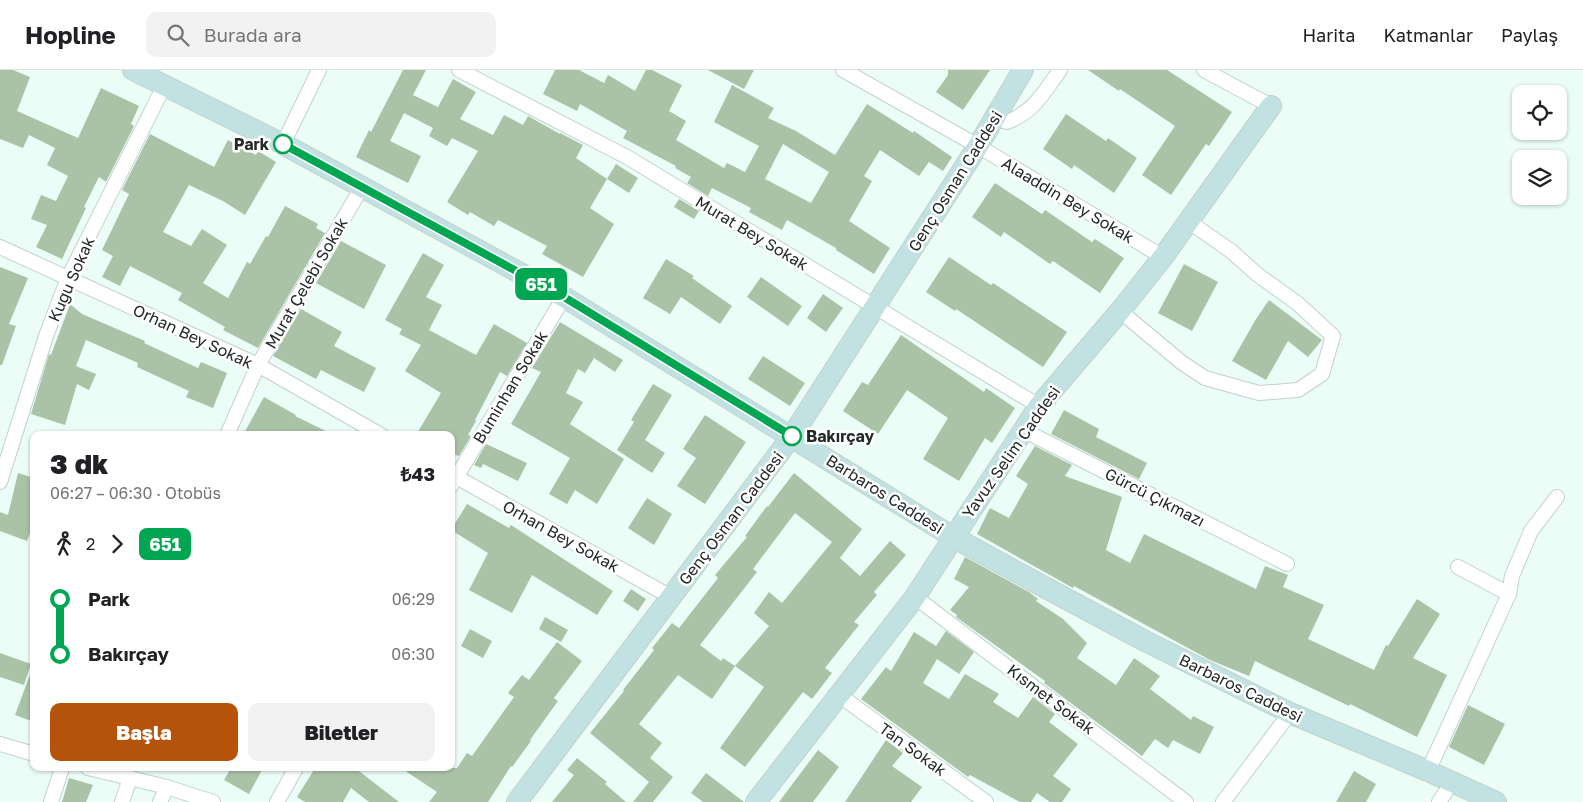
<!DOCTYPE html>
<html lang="tr">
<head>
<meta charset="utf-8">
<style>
	body { margin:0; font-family:"Golos Text",sans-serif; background:#f2f2f2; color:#202124; height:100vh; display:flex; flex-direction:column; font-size:19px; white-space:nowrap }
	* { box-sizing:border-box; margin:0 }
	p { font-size:16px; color:#757577 }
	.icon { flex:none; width:28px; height:28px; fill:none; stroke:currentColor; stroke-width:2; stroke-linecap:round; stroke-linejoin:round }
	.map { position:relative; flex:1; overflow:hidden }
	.details { position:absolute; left:30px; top:361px; width:425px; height:340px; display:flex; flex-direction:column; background:#fff; border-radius:10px; box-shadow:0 1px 4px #0004 }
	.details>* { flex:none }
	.badge { padding:0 10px; border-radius:8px; font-size:18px; line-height:32px }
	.fabs { position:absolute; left:1512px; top:15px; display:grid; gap:10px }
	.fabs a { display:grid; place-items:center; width:55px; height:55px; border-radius:10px; background:#fff; box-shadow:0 1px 4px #0004; font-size:25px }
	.map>.badge { position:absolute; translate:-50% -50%; box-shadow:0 0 0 2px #fff }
	.legs { display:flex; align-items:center; gap:8px; height:55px; padding:0 20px; font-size:16px }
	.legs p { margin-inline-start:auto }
	.summary { display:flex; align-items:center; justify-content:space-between; height:85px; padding:0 20px }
	h1 { font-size:28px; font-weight:800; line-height:38px }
	.button { display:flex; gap:10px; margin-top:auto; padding:10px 20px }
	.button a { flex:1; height:58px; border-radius:10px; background:#b45309; color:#fff; font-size:20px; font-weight:800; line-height:58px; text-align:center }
	.button a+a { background:#f2f2f2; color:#202124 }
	ul { padding:0 20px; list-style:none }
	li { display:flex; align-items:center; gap:18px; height:55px; font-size:19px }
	li i { display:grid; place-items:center; width:8px; height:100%; margin:0 6px; background:currentColor }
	li i::after { content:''; width:12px; height:12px; margin:-6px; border:4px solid; border-radius:50%; background:#fff }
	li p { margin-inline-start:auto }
	li:first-child i { background:linear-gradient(#0000 50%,currentColor 0) }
	li:last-child i { background:linear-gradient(currentColor 50%,#0000 0) }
	header { display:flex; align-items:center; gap:30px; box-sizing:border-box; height:70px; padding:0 25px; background:#fff; border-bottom:1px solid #e0e0e0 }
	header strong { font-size:24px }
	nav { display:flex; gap:28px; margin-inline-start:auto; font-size:18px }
	.search { width:350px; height:45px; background:#f2f2f2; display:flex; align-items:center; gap:12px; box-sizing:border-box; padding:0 18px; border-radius:10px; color:#757577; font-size:19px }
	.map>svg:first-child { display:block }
</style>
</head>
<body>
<header>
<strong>Hopline</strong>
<div class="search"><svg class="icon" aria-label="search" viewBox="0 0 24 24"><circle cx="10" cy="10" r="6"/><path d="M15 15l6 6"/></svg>Burada ara</div>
<nav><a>Harita</a><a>Katmanlar</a><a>Paylaş</a></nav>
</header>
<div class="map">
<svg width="1583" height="732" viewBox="0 0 1583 732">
	<rect width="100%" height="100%" fill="#ebfdf6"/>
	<g fill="#aac3a7" fill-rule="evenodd">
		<polygon points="0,0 13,0 30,7 17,41 78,68 101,18 139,36 131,54 134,56 106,112 99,107 84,137 86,138 62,189 36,177 47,155 31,149 41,125 56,131 68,106 47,95 55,78 29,65 23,78 0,69"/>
		<polygon points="403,0 426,0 413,25 438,37 453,9 476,22 460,49 493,65 504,45 523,55 528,46 560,64 560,63 583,75 576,88 607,109 590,138 614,154 583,207 542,184 547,176 498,150 494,156 470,142 468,145 447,132 478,81 452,68 447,76 429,66 433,58 404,43 390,71 421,86 408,113 356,87 369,60 371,62"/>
		<path d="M 555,0 L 579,0 L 604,13 L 608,5 L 635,21 L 646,0 L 652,0 L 682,15 L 669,41 L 686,51 L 676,70 L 724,98 L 727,93 L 745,102 L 759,76 L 714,52 L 732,15 L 774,38 L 768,48 L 796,61 L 835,85 L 867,34 L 913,63 L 914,61 L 952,87 L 943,101 L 929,92 L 919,106 L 880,80 L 864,106 L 872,111 L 849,151 L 890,178 L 874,204 L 836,180 L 836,178 L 787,150 L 782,160 L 749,142 L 751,138 L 712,118 L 708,126 L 687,113 L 691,107 L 675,98 L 676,96 L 623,68 L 627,61 L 580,34 L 577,41 L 543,24 ZM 783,74 L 829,102 L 811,133 L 765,109 Z"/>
		<polygon points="708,0 754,0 744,19"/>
		<polygon points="948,0 990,0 963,40 936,22 948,5"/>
		<polygon points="1088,0 1167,0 1232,42 1209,76 1206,74 1171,125 1142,105 1175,56 1120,19 1119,21"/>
		<polygon points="1066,44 1106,71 1108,68 1137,88 1114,123 1074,95 1072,99 1043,79"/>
		<polygon points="150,64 214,97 228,70 256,85 258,81 276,92 245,145 223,131 189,115 163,162 191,176 202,159 227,175 203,213 228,228 247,192 250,194 266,166 268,167 285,136 318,154 316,158 325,163 258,278 223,260 225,257 178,230 182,223 130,196 120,216 102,207 113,186 102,180 129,124 122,120"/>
		<polygon points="616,94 638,108 629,123 607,109"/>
		<polygon points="995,113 1042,144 1045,140 1092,172 1095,169 1124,188 1100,223 1053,191 1050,194 1004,162 1001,167 972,147"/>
		<polygon points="679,129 699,141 694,149 674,137"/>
		<polygon points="341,171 386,195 364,239 316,213"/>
		<polygon points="423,183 444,195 426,227 442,235 429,260 476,285 494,254 527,273 507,306 500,302 475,350 476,351 468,365 471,366 459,386 451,383 451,365 416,365 441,323 405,301 421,275 399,264 402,259 385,250"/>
		<polygon points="949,187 991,215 993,213 1067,262 1043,297 956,239 955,241 926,222"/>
		<polygon points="666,189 694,206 692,208 732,236 720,254 681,227 670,244 643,228"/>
		<polygon points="1184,194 1218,212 1192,261 1158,243"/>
		<polygon points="0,197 28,208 9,254 16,256 2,295 0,295"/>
		<polygon points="761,207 802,236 788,256 747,227"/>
		<polygon points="823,224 843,238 826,262 807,248"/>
		<polygon points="1269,230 1322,270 1308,287 1288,271 1266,310 1232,291 1256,249"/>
		<polygon points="70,234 82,244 145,271 144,273 198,298 201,292 227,303 213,338 186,327 189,321 137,297 138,293 86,270 76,296 96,304 89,320 77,314 65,355 31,344 49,284 51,285"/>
		<polygon points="301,239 342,262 334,276 376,298 364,322 321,300 316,309 273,286"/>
		<polygon points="560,252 623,290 615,302 594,288 585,303 578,299 566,323 583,332 570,354 624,389 597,434 575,420 567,434 549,424 570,388 511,354 541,302 532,298"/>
		<polygon points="901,265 984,322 986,318 1015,338 992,373 985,368 959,411 923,389 948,348 907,320 878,364 843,341 862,312 868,315"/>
		<polygon points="763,286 805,313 790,336 748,309"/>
		<polygon points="653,314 672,325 645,370 665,383 652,403 617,380 634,352 631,350"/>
		<polygon points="264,327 296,345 295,346 334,365 243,365"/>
		<polygon points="1064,340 1099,359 1096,367 1147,393 1139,409 1051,364"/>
		<polygon points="705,345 746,372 705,434 677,416 696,388 683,379"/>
		<polygon points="486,374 527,393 518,411 483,394 481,398 474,395"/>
		<polygon points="1035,376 1072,395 1065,406 1122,427 1106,480 1130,493 1144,464 1256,519 1265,496 1288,505 1283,517 1324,535 1308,569 1374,600 1386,575 1388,576 1417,529 1440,544 1413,588 1447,605 1417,667 1350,634 1349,636 1255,591 1249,606 1210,590 1074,516 1073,518 977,464 990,438 1009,448 1028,414 1016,406"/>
		<polygon points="18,403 34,408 34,452 27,471 0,461 0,442 8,445"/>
		<path d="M 794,403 L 862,459 L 840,488 L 860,506 L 890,471 L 906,485 L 874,522 L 877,525 L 854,552 L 859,555 L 825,598 L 832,603 L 812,629 L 803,622 L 745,697 L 720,678 L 764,617 L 735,596 L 712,629 L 678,605 L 639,654 L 662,673 L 650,688 L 673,707 L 653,732 L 633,732 L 649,712 L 590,663 L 624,621 L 623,620 L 654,580 L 652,578 L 672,553 L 679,558 L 718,508 L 715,505 L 747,467 L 745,466 L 767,436 L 768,437 ZM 795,443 L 832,472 L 782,533 L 769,522 L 754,543 L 769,556 L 735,596 L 723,588 L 721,591 L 700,575 L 757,502 L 753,499 Z"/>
		<polygon points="647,428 672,444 654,475 628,458"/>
		<polygon points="467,434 509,458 511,455 613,521 597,545 532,505 512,543 469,520 488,483 451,460"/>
		<polygon points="965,487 1029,522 1038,529 1036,531 1063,549 1087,573 1077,588 1116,615 1134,588 1160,606 1150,619 1191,650 1193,646 1214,657 1200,684 1173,670 1168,678 1155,669 1142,686 1044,613 1045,611 956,547 957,545 950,540 969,517 954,509"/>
		<polygon points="631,519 646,529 638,541 623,531"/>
		<polygon points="545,547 568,560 561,572 539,559"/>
		<polygon points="470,559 492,571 483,588 461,576"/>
		<polygon points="946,561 974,582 959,604 937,589 923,613 949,629 965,604 999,624 993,632 1018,648 1033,627 1055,644 1049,652 1078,674 1053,706 1071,719 1062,732 1050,732 1037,723 1031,732 1020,732 970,705 968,707 861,629 886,597 891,601 914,562 936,576"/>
		<polygon points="557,572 582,591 554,628 558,631 530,670 531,671 512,697 511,696 488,732 429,732 437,722 401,698 457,698 467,683 472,686 514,627 508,623 522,605 529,610"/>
		<polygon points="0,583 31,594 24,615 0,607"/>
		<polygon points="32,599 34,599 34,652 15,645"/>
		<polygon points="1468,635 1505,654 1484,695 1449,677"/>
		<polygon points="886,670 903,683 892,696 922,717 911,732 845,732"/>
		<polygon points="818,680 839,697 813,732 779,732"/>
		<polygon points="577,688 607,712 605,714 626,732 552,732 574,705 567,700"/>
		<polygon points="231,698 263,698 249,724 224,710"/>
		<polygon points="315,698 355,698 399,732 369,732 351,718 343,732 305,732 297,727"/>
		<polygon points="1354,701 1376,714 1366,732 1336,732"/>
		<polygon points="706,703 744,732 703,732 691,723"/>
		<polygon points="69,708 93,715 86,732 62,732"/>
	</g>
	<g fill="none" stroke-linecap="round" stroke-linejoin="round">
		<defs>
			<g id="street">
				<polyline points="459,0 627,87 1039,336"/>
				<polyline points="843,0 978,76 1163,187"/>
				<polyline points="1204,0 1271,36"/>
				<path d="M 996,48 L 1007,52 C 1034,42 1044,22 1060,0"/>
				<polyline points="283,74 319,0"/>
				<polyline points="0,177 258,295 381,365"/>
				<polyline points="1120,241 1181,292 1205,308 1259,323 1298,320 1322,304 1333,266 1297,233 1258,205 1231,181 1188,151"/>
				<polyline points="1023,360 1287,494"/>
				<polyline points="227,365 258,295 362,117"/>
				<polyline points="451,404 671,527"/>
				<polyline points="0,412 46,266 68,208 165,14"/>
				<polyline points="451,416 564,227"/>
				<polyline points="1458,497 1509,524 1512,506 1531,461 1557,427"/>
				<polyline points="915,527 1186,732"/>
				<polyline points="839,625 986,732"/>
				<polyline points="0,674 34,684"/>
				<polyline points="88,698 167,717 213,732"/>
				<polyline points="1428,701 1509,524"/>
				<polyline points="51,732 62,698"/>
				<polyline points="122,732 130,708"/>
				<polyline points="160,732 167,717"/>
				<polyline points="277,732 296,698"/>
				<polyline points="1223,732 1290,643"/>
				<polyline points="1439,732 1452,712"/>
			</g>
			<g id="secondary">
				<polyline points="133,0 283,74 564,227 953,467 1048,519 1145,571 1290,643 1428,701 1496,732"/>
				<polyline points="517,732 792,366 978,76 1023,0"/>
				<polyline points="756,732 915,527 1039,336 1120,241 1163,187 1271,36"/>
			</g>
		</defs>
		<use href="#street" stroke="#c1d2cb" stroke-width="16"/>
		<use href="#secondary" stroke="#c1d2cb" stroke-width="22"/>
		<use href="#street" stroke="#fff" stroke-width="14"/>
		<use href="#secondary" stroke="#c2e1e2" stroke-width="20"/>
	</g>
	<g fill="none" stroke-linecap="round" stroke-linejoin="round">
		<defs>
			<polyline id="line-1" points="283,74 564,227 792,366"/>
		</defs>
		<use href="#line-1" stroke="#fff" stroke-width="11"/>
		<use href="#line-1" stroke="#00a651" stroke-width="8"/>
	</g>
	<g fill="#fff" stroke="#00a651" stroke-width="2.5">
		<circle cx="283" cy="74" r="9"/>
		<circle cx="792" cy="366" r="9"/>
	</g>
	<g text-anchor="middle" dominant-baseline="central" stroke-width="5" stroke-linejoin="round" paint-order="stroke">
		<g font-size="16" font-weight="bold" fill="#232a27" stroke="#fff" text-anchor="end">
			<text x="269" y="74">Park</text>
			<text x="806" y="366" text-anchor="start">Bakırçay</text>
		</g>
		<g font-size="16" fill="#232a27" stroke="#fff">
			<text transform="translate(955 111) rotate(-58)">Genç Osman Caddesi</text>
			<text transform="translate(1068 130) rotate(31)">Alaaddin Bey Sokak</text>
			<text transform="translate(752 163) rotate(31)">Murat Bey Sokak</text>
			<text transform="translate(71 209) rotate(-66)">Kuğu Sokak</text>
			<text transform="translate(306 213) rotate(-60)">Murat Çelebi Sokak</text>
			<text transform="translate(193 266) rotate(25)">Orhan Bey Sokak</text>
			<text transform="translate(510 317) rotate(-59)">Buminhan Sokak</text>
			<text transform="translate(1011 382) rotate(-55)">Yavuz Selim Caddesi</text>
			<text transform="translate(885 424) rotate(32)">Barbaros Caddesi</text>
			<text transform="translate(1155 427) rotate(27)">Gürcü Çıkmazı</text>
			<text transform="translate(731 448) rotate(-53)">Genç Osman Caddesi</text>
			<text transform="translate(561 466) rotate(29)">Orhan Bey Sokak</text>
			<text transform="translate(1241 618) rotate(26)">Barbaros Caddesi</text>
			<text transform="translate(1051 629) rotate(37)">Kısmet Sokak</text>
			<text transform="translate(913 679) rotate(36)">Tan Sokak</text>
		</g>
	</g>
</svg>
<div class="fabs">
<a><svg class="icon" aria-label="locate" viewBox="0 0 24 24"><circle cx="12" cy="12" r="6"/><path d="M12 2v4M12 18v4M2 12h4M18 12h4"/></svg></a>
<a><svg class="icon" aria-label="layers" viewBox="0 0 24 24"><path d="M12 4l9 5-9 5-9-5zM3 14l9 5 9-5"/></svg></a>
</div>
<b class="badge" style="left:541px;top:214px;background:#00a651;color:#fff">651</b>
<section class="details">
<div class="summary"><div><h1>3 dk</h1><p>06:27 – 06:30 · Otobüs</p></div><b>₺43</b></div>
<div class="legs"><svg class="icon" aria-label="walk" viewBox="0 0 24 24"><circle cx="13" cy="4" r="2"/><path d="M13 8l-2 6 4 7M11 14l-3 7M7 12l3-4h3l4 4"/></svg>2<svg class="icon" aria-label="forward" viewBox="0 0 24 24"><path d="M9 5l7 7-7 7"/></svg><b class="badge" style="background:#00a651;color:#fff">651</b></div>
<ul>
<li><i style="color:#00a651"></i><b>Park</b><p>06:29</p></li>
<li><i style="color:#00a651"></i><b>Bakırçay</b><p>06:30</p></li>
</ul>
<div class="button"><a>Başla</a><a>Biletler</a></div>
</section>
</div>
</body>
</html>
